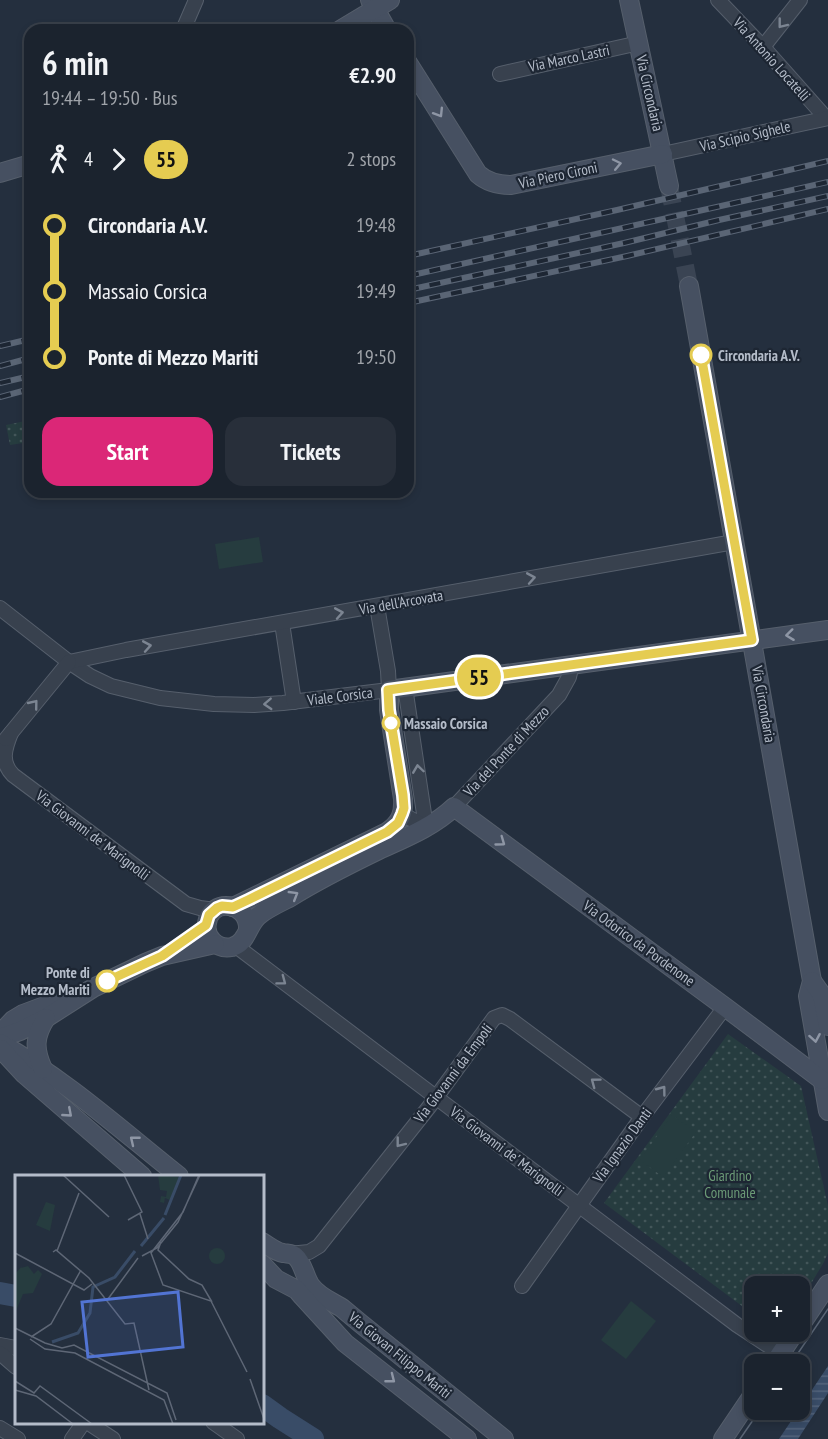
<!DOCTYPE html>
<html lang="en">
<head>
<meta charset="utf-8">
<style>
	body { margin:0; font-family:"PT Sans Narrow",sans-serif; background:#282f3a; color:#f1f3f6; height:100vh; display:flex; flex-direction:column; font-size:22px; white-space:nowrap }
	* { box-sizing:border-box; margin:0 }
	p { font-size:20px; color:#a0a4aa }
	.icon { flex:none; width:33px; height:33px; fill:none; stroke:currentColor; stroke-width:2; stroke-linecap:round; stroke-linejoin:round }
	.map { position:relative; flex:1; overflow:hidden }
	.sheet { position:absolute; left:24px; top:24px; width:390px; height:474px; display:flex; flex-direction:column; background:#1b232e; border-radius:18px; box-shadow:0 3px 9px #0003,0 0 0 2px #39404a }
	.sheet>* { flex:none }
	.badge { padding:0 12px; border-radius:20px; font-size:21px; line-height:39px }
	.fabs { position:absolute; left:744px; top:1276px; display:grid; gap:12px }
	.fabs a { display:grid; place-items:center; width:66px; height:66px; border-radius:12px; background:#1b232e; box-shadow:0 3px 9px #0003,0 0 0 2px #39404a; font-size:30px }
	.map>.badge { position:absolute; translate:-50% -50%; box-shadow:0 0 0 3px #fff }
	.legs { display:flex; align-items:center; gap:9px; height:66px; padding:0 18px; font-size:20px }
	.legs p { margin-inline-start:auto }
	.summary { display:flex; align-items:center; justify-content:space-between; height:102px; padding:0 18px }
	h1 { font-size:33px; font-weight:800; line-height:45px }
	.action { display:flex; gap:12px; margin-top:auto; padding:12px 18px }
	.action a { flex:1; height:69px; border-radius:18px; background:#db2777; color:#fff; font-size:24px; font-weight:800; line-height:69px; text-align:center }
	.action a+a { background:#282f3a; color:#f1f3f6 }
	ul { padding:0 18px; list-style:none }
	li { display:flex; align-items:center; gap:21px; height:66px; font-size:22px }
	li i { display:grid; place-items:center; width:9px; height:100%; margin:0 8px; background:currentColor }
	li i::after { content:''; width:15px; height:15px; margin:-8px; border:4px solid; border-radius:50%; background:#1b232e }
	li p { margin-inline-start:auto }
	li:first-child i { background:linear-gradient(#0000 50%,currentColor 0) }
	li:last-child i { background:linear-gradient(currentColor 50%,#0000 0) }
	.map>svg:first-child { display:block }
</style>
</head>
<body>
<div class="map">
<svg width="828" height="1439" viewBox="0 0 828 1439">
	<defs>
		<pattern id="green-dots" width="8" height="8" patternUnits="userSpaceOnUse" patternTransform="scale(1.5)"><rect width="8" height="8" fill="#263c3f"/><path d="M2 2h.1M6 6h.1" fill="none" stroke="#435659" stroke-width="1.8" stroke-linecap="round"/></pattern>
		<pattern id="water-rules" width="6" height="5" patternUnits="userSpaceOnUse" patternTransform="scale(1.5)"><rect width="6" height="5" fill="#394c67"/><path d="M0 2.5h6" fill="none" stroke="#53647b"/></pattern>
	</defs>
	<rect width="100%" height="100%" fill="#242f3e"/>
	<g fill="url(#green-dots)">
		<polygon points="30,420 30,442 10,445 6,425"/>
		<polygon points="728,1034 801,1086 828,1206 828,1253 824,1262 800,1302 800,1287 754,1287 754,1315 604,1203"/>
	</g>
	<g fill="#263c3f">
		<polygon points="259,537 263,562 219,569 215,544"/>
		<polygon points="672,1115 696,1132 663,1177 640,1160"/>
		<polygon points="631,1301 656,1321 626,1359 601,1340"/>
	</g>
	<polygon fill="url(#water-rules)" points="828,1366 828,1393 798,1439 779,1439"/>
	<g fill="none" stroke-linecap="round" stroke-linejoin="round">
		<g stroke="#394c67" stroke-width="22">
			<polyline points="0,1293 16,1296"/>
			<polyline points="262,1405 280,1418 313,1439"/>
		</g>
		<polyline stroke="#3a4453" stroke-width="18" stroke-dasharray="18 9" stroke-linecap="butt" points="669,186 689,286"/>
		<defs>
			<g id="street">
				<polyline points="718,0 763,47 826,118"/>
				<polyline points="183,30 196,0"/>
				<polyline points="763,47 800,0"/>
				<polyline points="500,74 639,43"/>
				<polyline points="663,154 828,118"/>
				<polyline points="0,608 69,662 90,676 111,686 160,698 214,704 254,705 283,703 389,690 388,671 377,606"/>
				<polyline points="282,623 294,702"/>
				<polyline points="69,662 126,650 734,542"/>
				<polyline points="405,687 426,827"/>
				<path d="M 11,733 C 5,748 0,762 13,775 L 186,904 L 200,908 L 215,910"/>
				<polyline points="6,739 69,662"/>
				<polyline points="454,807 559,695 569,677 572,664"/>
				<polyline points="402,814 426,827"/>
				<polyline points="236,946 737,1325 781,1354"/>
				<polyline points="289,1254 309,1252 319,1246 429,1107 494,1018 502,1015 510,1019 642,1117"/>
				<polyline points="522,1286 642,1117 725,1007"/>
				<polyline points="0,1345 16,1348"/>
				<polyline points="0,1353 16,1367"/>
				<polyline points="87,1422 113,1439"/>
				<polyline points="213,1422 237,1439"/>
				<polyline points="0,1428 18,1439"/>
				<polyline points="72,1439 84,1422"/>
			</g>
			<g id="secondary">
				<polyline points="370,0 387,30"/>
				<polyline points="629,0 669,186"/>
				<polyline points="340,30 390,0"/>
				<path d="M 408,63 L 478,174 C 487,182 499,185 511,185 L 663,154"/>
				<polyline points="0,173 30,164"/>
				<polyline points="689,286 812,981 808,996 828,1111"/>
				<path d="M 233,907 L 387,832 C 400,823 404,814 403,799 L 389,710 L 389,690 L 828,630"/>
				<path d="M 248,929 C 249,902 211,897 207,923 C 204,937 217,950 232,947 C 247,943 247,926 258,916 C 266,909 279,903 289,898 C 318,880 348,865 379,850 C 405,838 433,827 454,807 L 725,1007 L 822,1080"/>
				<polyline points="812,981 822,995 828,1026"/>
				<polyline points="0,1034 13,1020 23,1014 55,1002"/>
				<polyline points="0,1038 20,1031 46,1018 93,988 145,963 162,956 215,944"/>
				<path d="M 0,1043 C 65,1079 121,1130 179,1176"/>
				<polyline points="1,1049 24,1074 142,1176"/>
				<path d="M 43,1069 C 34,1049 34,1037 46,1018"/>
				<path d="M 262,1242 C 269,1246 276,1252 283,1253 C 288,1254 292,1253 296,1257 C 303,1263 305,1278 311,1286 C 319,1297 331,1301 342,1308 C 348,1313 354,1318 360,1323 L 504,1439"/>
				<polyline points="262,1264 276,1279 297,1290 302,1296 345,1343 467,1439"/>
				<polyline points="800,1326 828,1284"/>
				<polyline points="773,1365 795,1332"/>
				<polyline points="723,1439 754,1393"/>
			</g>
		</defs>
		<use href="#street" stroke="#565f6c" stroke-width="16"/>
		<use href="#secondary" stroke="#565f6c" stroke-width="20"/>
		<use href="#street" stroke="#38414e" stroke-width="14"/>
		<use href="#secondary" stroke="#465061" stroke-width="18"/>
		<g stroke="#5a6575" stroke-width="1.5">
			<polyline points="790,1365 828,1309"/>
			<polyline points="740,1439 760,1410"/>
		</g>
		<defs>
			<g id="rail">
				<polyline points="408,256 617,210 828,161"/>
				<polyline points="408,276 828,182"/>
				<polyline points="408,290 624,243 719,220 828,196"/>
				<polyline points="408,303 627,256 828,209"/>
				<polyline points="0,346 30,339"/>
				<polyline points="0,366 30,358"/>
				<polyline points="0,383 30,376"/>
				<polyline points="0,397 30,389"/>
			</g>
		</defs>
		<use href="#rail" stroke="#5a6575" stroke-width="6"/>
		<use href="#rail" stroke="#1d2633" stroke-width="4" stroke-dasharray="11" stroke-linecap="butt"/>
	</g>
	<defs><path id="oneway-chevron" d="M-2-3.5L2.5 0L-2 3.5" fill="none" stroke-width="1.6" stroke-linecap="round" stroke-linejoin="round" transform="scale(1.5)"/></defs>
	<g stroke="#7c8592">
		<use href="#oneway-chevron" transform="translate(782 24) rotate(128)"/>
		<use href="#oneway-chevron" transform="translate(531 578) rotate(-10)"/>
		<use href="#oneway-chevron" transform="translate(339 613) rotate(-10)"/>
		<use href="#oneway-chevron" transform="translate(147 646) rotate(-10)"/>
		<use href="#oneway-chevron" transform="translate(34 704) rotate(-51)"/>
		<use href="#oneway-chevron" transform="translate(268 704) rotate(177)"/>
		<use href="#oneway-chevron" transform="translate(418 769) rotate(-98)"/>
		<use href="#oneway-chevron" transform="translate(282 981) rotate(37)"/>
		<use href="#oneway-chevron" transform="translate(595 1082) rotate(-143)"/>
		<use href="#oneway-chevron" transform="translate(662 1090) rotate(-53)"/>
		<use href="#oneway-chevron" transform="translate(400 1143) rotate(128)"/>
	</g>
	<g stroke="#8e96a5">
		<use href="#oneway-chevron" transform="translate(439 113) rotate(58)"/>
		<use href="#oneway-chevron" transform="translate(617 164) rotate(-12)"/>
		<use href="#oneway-chevron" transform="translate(790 635) rotate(173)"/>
		<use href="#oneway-chevron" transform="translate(501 842) rotate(36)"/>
		<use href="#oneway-chevron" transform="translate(294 895) rotate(-31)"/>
		<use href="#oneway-chevron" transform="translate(815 1038) rotate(80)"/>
		<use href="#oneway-chevron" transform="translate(68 1113) rotate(41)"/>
		<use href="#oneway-chevron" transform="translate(134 1140) rotate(-141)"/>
		<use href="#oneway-chevron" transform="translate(391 1379) rotate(38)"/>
	</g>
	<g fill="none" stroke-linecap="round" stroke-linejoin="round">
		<defs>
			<polyline id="line-1" points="107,981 162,956 206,925 209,915 217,908 222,906 233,907 248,900 387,832 398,823 402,814 404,808 403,795 389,710 388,690 752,640 701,355"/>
		</defs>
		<use href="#line-1" stroke="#fff" stroke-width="14"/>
		<use href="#line-1" stroke="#e5cc51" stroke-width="9"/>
	</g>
	<g fill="#fff" stroke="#e5cc51" stroke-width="3">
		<circle cx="701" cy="355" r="10"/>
		<circle cx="391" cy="723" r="8"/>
		<circle cx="107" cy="981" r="10"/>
	</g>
	<g text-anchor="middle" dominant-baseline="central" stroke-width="4.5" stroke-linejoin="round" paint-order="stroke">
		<g font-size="15" fill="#b4bcc9" stroke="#1d2633">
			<text transform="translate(569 58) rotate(-12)">Via Marco Lastri</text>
			<text transform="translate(772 59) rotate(48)">Via Antonio Locatelli</text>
			<text transform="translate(650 93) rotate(77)">Via Circondaria</text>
			<text transform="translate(745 136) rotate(-13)">Via Scipio Sighele</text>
			<text transform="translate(558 175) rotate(-12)">Via Piero Cironi</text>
			<text transform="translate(401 602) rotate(-10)">Via dell'Arcovata</text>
			<text transform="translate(340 696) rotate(-7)">Viale Corsica</text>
			<text transform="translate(764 704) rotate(80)">Via Circondaria</text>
			<text transform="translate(506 751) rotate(-47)">Via del Ponte di Mezzo</text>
			<text transform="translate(93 835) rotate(37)">Via Giovanni de' Marignolli</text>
			<text transform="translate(639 943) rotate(36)">Via Odorico da Pordenone</text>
			<text transform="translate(453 1073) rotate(-53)">Via Giovanni da Empoli</text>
			<text transform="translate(622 1145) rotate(-54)">Via Ignazio Danti</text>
			<text transform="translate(507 1151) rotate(37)">Via Giovanni de' Marignolli</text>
			<text transform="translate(400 1355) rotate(39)">Via Giovan Filippo Mariti</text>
		</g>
		<g font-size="15" font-weight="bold" fill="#b4bcc9" stroke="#1d2633" text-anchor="start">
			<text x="718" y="355">Circondaria A.V.</text>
			<text x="404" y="723">Massaio Corsica</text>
			<text x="90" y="972" text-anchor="end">Ponte di<tspan x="90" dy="17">Mezzo Mariti</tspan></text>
		</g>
		<g font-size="15" fill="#6b9a76" stroke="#1d2633">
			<text x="730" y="1175">Giardino<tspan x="730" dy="17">Comunale</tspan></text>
		</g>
	</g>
	<g transform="translate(15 1175)">
		<rect width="249" height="249" fill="#242f3e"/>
		<path d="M 143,0 L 164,2 L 155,25 L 150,23 L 149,28 L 145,27 L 146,21 L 151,22 L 152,16 L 145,15 ZM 8,90 L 6,93 L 13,91 L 19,99 L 23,95 L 27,99 L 18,118 L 8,119 L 0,138 L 0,99 Z" fill="#263c3f"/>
		<path d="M 31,27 L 40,30 L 35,56 L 21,50 Z" fill="#263c3f"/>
		<path d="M194 81a8 8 0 1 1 16 0a8 8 0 1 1-16 0Z" fill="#263c3f"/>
		<path fill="none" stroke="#394c67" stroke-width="3" d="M 150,40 L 166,0M 126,71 L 149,43M 37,167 L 63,158 L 75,138 L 78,112 L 100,102 L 120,76"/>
		<path fill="none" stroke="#5e6776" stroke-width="1.5" d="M 48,0 L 94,42M 109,0 L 127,37 L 113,45M 184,0 L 168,37 L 136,78 L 148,110 L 196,126 L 232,197M 125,39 L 133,64M 146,67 L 143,75 L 174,104 L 187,110 L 197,127M 42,76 L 64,18M 38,77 L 41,75 L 74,103 L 110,149 L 119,148 L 134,215M 0,78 L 69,115 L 77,109M 127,81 L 142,73 L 163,47 L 185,0M 93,124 L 123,83M 0,153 L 30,168 L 47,173 L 59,170 L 152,218 L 161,245M 16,162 L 36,149 L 66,95M 15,164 L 30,174 L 60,178 L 149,225 L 158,249M 235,204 L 249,244M 0,206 L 19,218 L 25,211 L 77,249M 0,215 L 21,221 L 58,249"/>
		<path fill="#5274d3" fill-opacity="0.15" stroke="#5274d3" stroke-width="3" d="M 163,117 L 168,172 L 73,182 L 67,127 Z"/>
		<rect width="249" height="249" fill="none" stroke="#b4bcc9" stroke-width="3"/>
	</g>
</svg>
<div class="fabs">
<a>+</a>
<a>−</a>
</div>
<b class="badge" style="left:479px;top:677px;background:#e5cc51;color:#111">55</b>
<section class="sheet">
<div class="summary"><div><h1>6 min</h1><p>19:44 – 19:50 · Bus</p></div><b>€2.90</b></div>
<div class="legs"><svg class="icon" aria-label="walk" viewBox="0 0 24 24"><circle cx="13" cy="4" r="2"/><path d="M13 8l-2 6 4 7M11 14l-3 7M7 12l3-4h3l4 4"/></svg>4<svg class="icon" aria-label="forward" viewBox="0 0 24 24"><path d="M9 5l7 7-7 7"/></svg><b class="badge" style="background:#e5cc51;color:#111">55</b><p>2 stops</p></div>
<ul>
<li><i style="color:#e5cc51"></i><b>Circondaria A.V.</b><p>19:48</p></li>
<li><i style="color:#e5cc51"></i><span>Massaio Corsica</span><p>19:49</p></li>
<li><i style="color:#e5cc51"></i><b>Ponte di Mezzo Mariti</b><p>19:50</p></li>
</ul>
<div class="action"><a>Start</a><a>Tickets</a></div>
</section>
</div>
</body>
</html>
